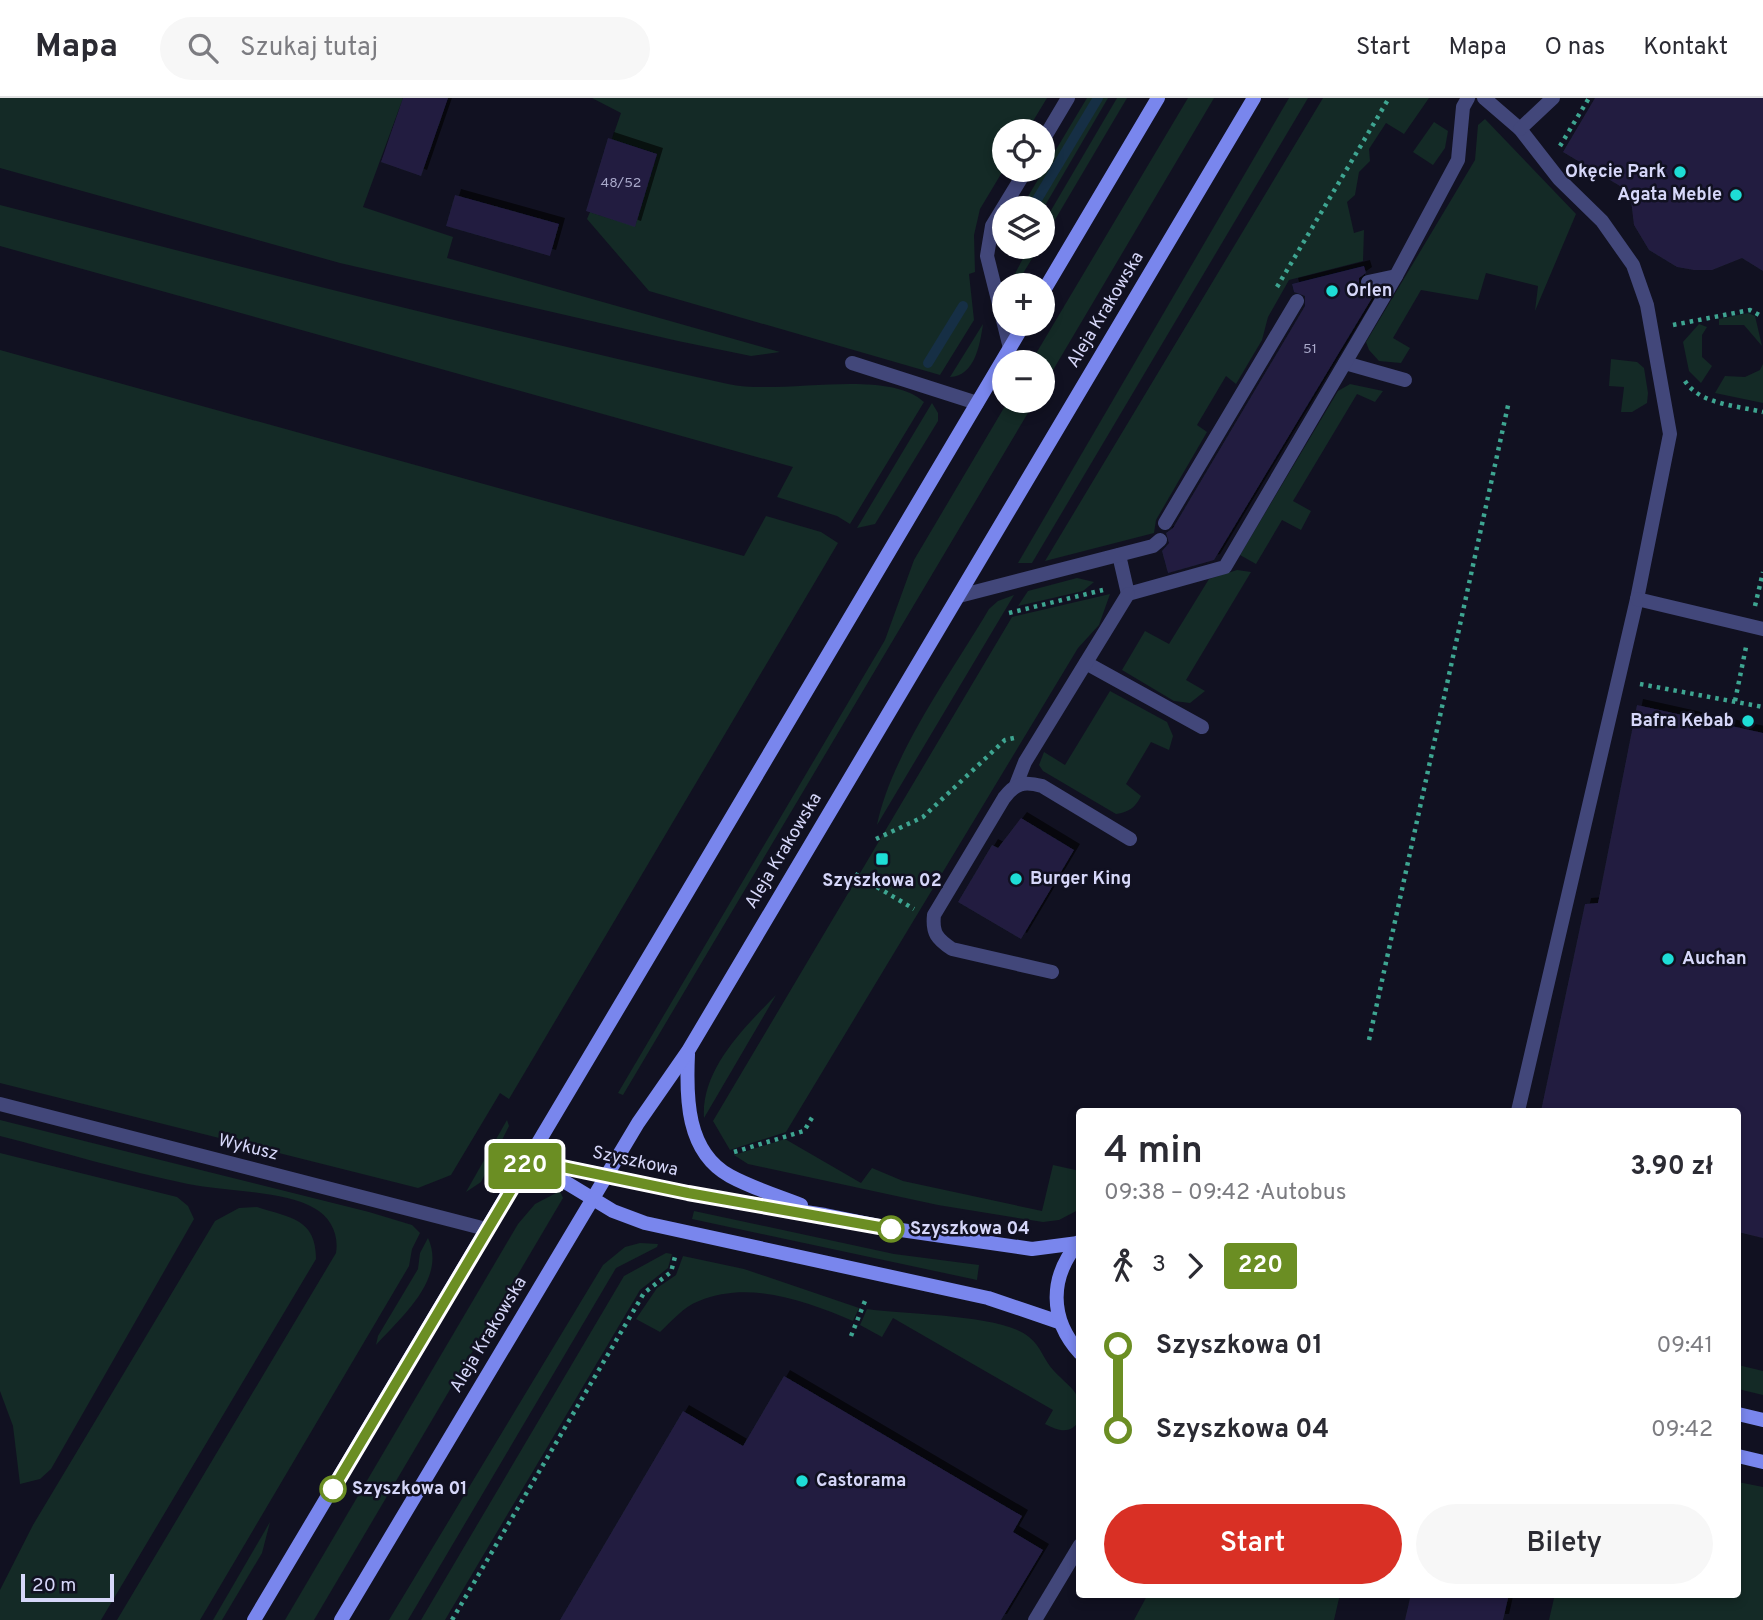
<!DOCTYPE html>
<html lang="pl">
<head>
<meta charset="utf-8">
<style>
	body { margin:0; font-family:Overpass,sans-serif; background:#f7f7f7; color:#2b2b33; height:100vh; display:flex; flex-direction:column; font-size:26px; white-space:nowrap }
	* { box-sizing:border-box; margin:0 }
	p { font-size:23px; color:#7c7c81 }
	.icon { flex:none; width:38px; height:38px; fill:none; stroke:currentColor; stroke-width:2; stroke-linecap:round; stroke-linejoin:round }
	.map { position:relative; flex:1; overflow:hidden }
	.panel { position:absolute; left:1076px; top:1010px; width:665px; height:490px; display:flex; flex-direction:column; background:#fff; border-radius:7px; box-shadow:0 4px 10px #0003 }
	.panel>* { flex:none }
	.badge { padding:0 14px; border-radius:5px; font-size:24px; line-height:46px }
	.fabs { position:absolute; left:992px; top:21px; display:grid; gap:14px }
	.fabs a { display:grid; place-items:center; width:63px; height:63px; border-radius:50%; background:#fff; box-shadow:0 4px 10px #0003; font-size:35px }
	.scale { position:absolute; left:21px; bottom:18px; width:93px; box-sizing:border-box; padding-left:7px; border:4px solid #d6d7f9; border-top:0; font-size:19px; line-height:24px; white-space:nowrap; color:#d6d7f9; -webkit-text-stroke:5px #111121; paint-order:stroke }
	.map>.badge { position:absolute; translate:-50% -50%; box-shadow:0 0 0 4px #fff }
	.legs { display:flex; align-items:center; gap:10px; height:77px; padding:0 28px; font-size:23px }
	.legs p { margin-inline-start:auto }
	.head { display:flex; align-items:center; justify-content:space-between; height:119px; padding:0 28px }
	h1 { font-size:38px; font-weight:600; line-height:52px }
	.cta { display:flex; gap:14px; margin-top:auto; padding:14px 28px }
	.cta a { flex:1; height:80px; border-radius:42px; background:#d93025; color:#fff; font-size:28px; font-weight:600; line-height:80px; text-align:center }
	.cta a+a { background:#f7f7f7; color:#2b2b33 }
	ul { padding:0 28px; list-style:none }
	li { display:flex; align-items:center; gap:24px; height:84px; font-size:26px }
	li i { display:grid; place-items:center; width:10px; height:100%; margin:0 9px; background:currentColor }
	li i::after { content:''; width:18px; height:18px; margin:-9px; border:5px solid; border-radius:50%; background:#fff }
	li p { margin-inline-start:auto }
	li:first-child i { background:linear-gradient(#0000 50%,currentColor 0) }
	li:last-child i { background:linear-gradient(currentColor 50%,#0000 0) }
	header { display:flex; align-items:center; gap:42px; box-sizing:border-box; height:98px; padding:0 35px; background:#fff; border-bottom:2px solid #e1e1e2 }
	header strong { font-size:33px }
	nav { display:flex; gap:38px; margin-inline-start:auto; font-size:24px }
	.search { width:490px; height:63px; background:#f7f7f7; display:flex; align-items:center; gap:18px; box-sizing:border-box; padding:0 24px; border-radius:38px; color:#7c7c81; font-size:26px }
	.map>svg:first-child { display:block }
</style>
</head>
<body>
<header>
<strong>Mapa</strong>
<div class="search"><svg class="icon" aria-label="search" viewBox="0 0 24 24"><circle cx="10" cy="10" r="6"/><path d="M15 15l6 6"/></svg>Szukaj tutaj</div>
<nav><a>Start</a><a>Mapa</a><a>O nas</a><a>Kontakt</a></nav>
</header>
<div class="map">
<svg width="1763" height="1522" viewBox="0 0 1763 1522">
	<defs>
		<filter id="shadow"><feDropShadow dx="6" dy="-6" stdDeviation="0" flood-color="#0009"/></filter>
	</defs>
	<rect width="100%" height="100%" fill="#111121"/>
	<g fill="#142a26">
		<polygon points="0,0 403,0 363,109 453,139 447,160 780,254 751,258 678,243 340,165 0,70"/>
		<polygon points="592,0 1047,0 1027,33 1004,33 1004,71 980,111 974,137 975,174 969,176 974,222 940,277 649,193 587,121 590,114 635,128 657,56 612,41 621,15"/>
		<polygon points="1087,0 1108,0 1043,111 1021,110"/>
		<polygon points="1117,0 1127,0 1043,142 1043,126"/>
		<polygon points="1188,0 1214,0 1043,289 1043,264 1031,264"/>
		<polygon points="1289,0 1308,0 1032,465 1018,465"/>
		<polygon points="1323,0 1429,0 1404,36 1386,25 1369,51 1370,63 1359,74 1355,97 1347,104 1354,135 1364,132 1363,163 1289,182 1268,219 1262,242 1236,286 1226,278 1197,327 1207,334 1156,422 1154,435 1045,463"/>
		<polygon points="1485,21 1576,116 1535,213 1538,188 1486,175 1478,202 1421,192 1393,240 1410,250 1401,265 1379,263 1369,252 1366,244 1475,62 1478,27"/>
		<polygon points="1434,24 1448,33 1445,50 1433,67 1413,54"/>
		<path d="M 0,107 C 242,169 484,232 728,286 C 781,298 886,269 924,304 L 850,426 L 837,418 L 777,399 L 793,369 L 0,148 Z"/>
		<polygon points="1029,149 1039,149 1016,187 1009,187"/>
		<polygon points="1748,215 1755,218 1762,248 1744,227 1719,227 1719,221"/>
		<path d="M 983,226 C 980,246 975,278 950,279 Z"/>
		<polygon points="1699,226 1707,229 1702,237 1702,259 1712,268 1701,285 1689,273 1683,244"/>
		<polygon points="0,252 744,458 766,418 821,434 838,445 509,1001 500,995 451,1077 418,1090 0,985"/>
		<polygon points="1611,261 1637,264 1644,270 1648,295 1647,305 1632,314 1621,314 1624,289 1609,288"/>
		<polygon points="1763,266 1763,305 1715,295 1725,278 1745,279 1760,272"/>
		<polygon points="1350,286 1383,293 1375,304 1357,296 1293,403 1311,413 1301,432 1282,422 1256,466 1240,457 1338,293"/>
		<polygon points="1008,303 1035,303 623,997 618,995 885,542 914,462"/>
		<polygon points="932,305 938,315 938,323 875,426 857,430"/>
		<polygon points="1237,472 1251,474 1186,582 1205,593 1190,605 1174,603 1122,572 1145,533 1169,546 1209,481"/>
		<polygon points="1077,480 1094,484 1083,493 1018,508 1028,493"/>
		<polygon points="1110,496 1099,527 1078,550 786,1034 730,1052 713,1023 1012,519"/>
		<path d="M 1014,497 L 877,727 C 891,657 952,574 989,511 L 998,503 Z"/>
		<path d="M 1110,593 L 1167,624 L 1173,638 L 1169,652 L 1151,644 L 1126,686 L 1141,698 C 1135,710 1129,714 1116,716 L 1043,673 L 1039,667 L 1044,654 L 1065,667 Z"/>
		<path d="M 776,897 L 704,1020 C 701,971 744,930 776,897 Z"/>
		<path d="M 0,1022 L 369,1114 L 412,1127 L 420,1135 L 412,1151 L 409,1168 L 200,1522 L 117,1522 L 336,1155 C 339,1137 331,1119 314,1110 C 285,1093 224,1093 188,1086 C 125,1073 62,1054 0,1038 Z"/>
		<polygon points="507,1022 509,1028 481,1084 466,1094"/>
		<polygon points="785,1041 861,1085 872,1070 903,1083 1042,1113 1053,1067 1080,1073 1080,1111 1059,1122 1043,1124 938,1107 748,1066 734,1057"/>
		<polygon points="0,1055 177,1099 188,1108 194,1121 51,1371 40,1381 20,1386 13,1328 0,1293"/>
		<polygon points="560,1093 563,1100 314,1522 285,1522 518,1126 535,1106"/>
		<path d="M 257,1109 C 290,1120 316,1120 316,1161 L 101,1522 L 0,1522 L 0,1492 L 33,1427 L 215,1123 L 239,1110 Z"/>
		<polygon points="694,1113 894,1156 979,1167 977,1182 692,1121"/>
		<path d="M 428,1140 C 447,1181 401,1219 376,1247 L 378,1238 L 418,1171 L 420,1155 Z"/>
		<polygon points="640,1145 658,1146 657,1149 616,1170 408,1522 389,1522 603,1167 625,1149"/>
		<polygon points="666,1155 672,1156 668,1170 640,1192 445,1522 421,1522 624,1178"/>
		<path d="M 683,1158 L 744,1171 L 859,1210 L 853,1223 C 806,1203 749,1182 699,1203 C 683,1209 672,1223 660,1234 L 636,1221 L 657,1190 L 676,1177 Z"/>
		<path d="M 867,1211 C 906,1217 1002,1216 1029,1239 C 1041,1248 1044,1263 1054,1273 C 1074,1294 1080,1291 1080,1322 C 1070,1337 1059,1333 1045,1326 L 1053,1312 L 893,1220 L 882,1239 L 860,1227 Z"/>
		<polygon points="1738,1267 1763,1273 1763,1297 1738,1291"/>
		<polygon points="1738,1384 1763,1389 1763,1522 1549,1522 1555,1496 1738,1496"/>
		<polygon points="270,1424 262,1455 222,1522 213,1522"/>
		<polygon points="1148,1496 1340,1496 1334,1522 1134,1522"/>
	</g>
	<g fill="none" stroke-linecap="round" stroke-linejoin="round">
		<g stroke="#162f45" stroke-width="10">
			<polyline points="1032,110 1098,0"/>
			<polyline points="928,265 963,208"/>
		</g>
	</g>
	<g fill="#211f3f" filter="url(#shadow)">
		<polygon points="403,0 448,0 421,78 381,64"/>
		<polygon points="1595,0 1763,0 1763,173 1742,160 1712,172 1694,172 1677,169 1649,152 1634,127 1630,94 1563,54"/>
		<polygon points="608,40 657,56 635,129 586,113"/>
		<polygon points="455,97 559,126 550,158 446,128"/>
		<polygon points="1364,168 1366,175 1359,180 1359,187 1364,193 1371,193 1372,200 1214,462 1168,475 1162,453 1169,445 1166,435 1173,430 1305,208 1305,198 1294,194 1292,186"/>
		<polygon points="1637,607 1763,635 1763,1140 1738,1134 1738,1013 1541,1013 1585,806 1598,805"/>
		<polygon points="1021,720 1074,752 1021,841 958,804 992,747 998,750"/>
		<polygon points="784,1278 1022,1418 1013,1434 1043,1452 1001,1522 560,1522 683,1313 743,1348"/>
		<polygon points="1411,1496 1509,1496 1503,1522 1405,1522"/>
	</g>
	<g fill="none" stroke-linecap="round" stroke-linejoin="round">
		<g stroke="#3ea591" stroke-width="4.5" stroke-dasharray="3.5 5" stroke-linecap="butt">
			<polyline points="1560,48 1589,0"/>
			<polyline points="1277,189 1389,0"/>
			<polyline points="1673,227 1750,212 1763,219"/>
			<path d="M 1685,283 C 1699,306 1738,308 1763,314"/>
			<polyline points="1755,508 1763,474"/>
			<polyline points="1009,515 1103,492"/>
			<polyline points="1640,586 1763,609"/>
			<polyline points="1735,603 1746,549"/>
			<polyline points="876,741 923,719 1005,642 1014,640"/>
			<polyline points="855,776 914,811"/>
			<polyline points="1369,942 1509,303"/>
			<polyline points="734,1054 804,1033 813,1018"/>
			<polyline points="851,1238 865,1203"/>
			<polyline points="452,1522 644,1195 671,1174 676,1155"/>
		</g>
		<g stroke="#42477a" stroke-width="14">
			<polyline points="1484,0 1520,31 1559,81 1602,123 1633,167 1647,207 1670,336 1637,501 1518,1013"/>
			<polyline points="1520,31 1553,0"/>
			<polyline points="1043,42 1068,0"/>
			<polyline points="1368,184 1396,178"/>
			<polyline points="1010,250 987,158 992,128 1026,72"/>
			<polyline points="852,265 977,305"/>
			<polyline points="1345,265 1405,282"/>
			<polyline points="1165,425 1297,203"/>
			<polyline points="1119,457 1128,496 1225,469 1396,178 1458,62 1463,9 1468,0"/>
			<polyline points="959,498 1153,448 1160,442"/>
			<polyline points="1637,501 1763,531"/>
			<polyline points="1086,565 1202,629"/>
			<polyline points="1016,687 1025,664 1128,496"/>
			<path d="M 1052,874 L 952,851 C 937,841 932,835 934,817 L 1004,700 C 1015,685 1024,683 1042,688 L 1130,741"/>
			<polyline points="1035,1522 1080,1447"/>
		</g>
		<polyline stroke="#42477a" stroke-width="14" points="0,1006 486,1131"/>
		<g stroke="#7986ed" stroke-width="14">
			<polyline points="1043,194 1158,0"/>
			<path d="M 688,956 C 686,999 686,1054 730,1078 C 752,1090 778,1098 801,1107"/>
			<polyline points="529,1062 613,1113 645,1125 988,1200 1059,1224"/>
			<polyline points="541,1064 709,1099 825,1117 894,1131 1032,1151 1078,1145"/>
			<path d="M 1079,1144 C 1049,1179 1049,1221 1080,1255"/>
			<polyline points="1738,1316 1763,1322"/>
			<polyline points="1738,1358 1763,1364"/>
			<path d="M 254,1522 C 513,1091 767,658 1024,226"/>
			<polyline points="341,1522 638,1025 688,953 1254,0"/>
		</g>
	</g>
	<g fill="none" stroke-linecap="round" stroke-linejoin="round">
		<defs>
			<polyline id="line-1" points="333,1391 529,1062 688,1095 891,1131"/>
		</defs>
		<use href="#line-1" stroke="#fff" stroke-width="16"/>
		<use href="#line-1" stroke="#6b8e23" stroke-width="10"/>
	</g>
	<g fill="#1eddd6" stroke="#111121" stroke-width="2.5">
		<circle cx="1680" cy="74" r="7"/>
		<circle cx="1736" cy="97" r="7"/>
		<circle cx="1332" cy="193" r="7"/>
		<circle cx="1748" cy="623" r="7"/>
		<rect x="875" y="754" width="14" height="14" rx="3.5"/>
		<circle cx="1016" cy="781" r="7"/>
		<circle cx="1668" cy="861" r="7"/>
		<circle cx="802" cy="1383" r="7"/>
	</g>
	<g fill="#fff" stroke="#6b8e23" stroke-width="3.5">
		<circle cx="891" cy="1131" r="12"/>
		<circle cx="333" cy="1391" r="12"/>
	</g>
	<g text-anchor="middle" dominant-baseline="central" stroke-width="5" stroke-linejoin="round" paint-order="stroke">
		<g font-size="14" fill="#a9a9ca">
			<text x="621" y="85">48/52</text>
			<text x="1310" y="251">51</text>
		</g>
		<g font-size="18" font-weight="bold" fill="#d6d7f9" stroke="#111121" text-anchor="start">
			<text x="1666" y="74" text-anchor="end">Okęcie Park</text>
			<text x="1722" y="97" text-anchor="end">Agata Meble</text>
			<text x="1346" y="193">Orlen</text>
			<text x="1734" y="623" text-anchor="end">Bafra Kebab</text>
			<text x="1030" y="781">Burger King</text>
			<text x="882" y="783" text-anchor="middle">Szyszkowa 02</text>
			<text x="1682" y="861">Auchan</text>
			<text x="816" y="1383">Castorama</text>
		</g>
		<g font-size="18" fill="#d6d7f9" stroke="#111121">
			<text transform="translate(1106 212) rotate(-59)">Aleja Krakowska</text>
			<text transform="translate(784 753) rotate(-59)">Aleja Krakowska</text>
			<text transform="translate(248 1050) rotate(14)">Wykusz</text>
			<text transform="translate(635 1064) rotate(12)">Szyszkowa</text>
			<text transform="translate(489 1237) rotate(-59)">Aleja Krakowska</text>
		</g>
		<g font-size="18" font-weight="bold" fill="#d6d7f9" stroke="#111121" text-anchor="start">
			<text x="910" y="1131">Szyszkowa 04</text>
			<text x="352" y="1391">Szyszkowa 01</text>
		</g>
	</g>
</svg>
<div class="fabs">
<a><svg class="icon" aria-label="locate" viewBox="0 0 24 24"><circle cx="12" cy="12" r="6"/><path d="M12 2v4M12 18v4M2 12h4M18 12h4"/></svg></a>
<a><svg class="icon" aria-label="layers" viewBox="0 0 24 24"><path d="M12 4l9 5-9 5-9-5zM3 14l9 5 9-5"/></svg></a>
<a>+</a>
<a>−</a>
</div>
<div class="scale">20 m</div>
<b class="badge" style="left:525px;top:1068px;background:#6b8e23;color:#fff">220</b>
<section class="panel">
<div class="head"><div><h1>4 min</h1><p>09:38 – 09:42 · Autobus</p></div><b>3.90 zł</b></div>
<div class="legs"><svg class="icon" aria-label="walk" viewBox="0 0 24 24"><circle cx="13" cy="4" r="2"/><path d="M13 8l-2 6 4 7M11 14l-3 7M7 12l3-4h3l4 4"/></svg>3<svg class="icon" aria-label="forward" viewBox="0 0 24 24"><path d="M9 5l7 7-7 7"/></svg><b class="badge" style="background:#6b8e23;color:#fff">220</b></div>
<ul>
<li><i style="color:#6b8e23"></i><b>Szyszkowa 01</b><p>09:41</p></li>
<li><i style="color:#6b8e23"></i><b>Szyszkowa 04</b><p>09:42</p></li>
</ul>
<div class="cta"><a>Start</a><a>Bilety</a></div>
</section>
</div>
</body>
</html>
